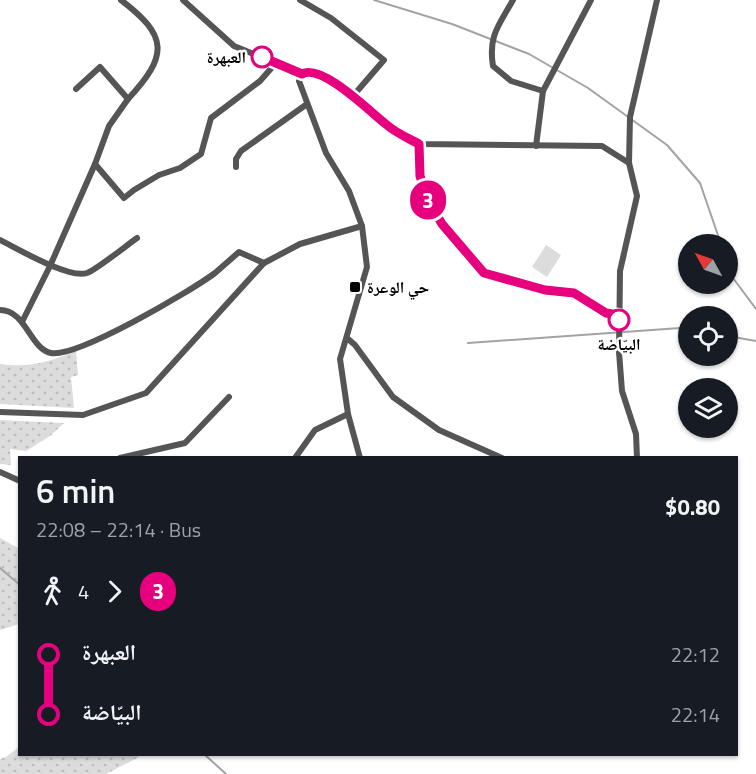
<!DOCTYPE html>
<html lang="en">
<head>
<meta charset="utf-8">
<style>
	body { margin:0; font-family:"Titillium Web","Noto Naskh Arabic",sans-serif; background:#20242c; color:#f1f3f6; height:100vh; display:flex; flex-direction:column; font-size:22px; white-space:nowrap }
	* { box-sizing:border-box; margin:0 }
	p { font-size:20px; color:#9ea1a6 }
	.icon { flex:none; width:33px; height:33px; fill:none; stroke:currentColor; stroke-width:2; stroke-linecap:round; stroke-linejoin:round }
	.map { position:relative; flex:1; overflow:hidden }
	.sheet { position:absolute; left:18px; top:456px; width:720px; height:300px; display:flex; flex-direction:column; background:#171b24; border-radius:0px; box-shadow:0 2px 4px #0004 }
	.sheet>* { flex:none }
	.badge { padding:0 12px; border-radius:20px; font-size:21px; line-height:39px }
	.needle { width:39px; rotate:310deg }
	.tools { position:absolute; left:678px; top:234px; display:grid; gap:12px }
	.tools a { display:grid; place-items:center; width:60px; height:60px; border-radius:50%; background:#171b24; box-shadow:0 2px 4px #0004; font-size:30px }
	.map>.badge { position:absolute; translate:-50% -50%; box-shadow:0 0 0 3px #fff }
	.legs { display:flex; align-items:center; gap:9px; height:66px; padding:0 18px; font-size:20px }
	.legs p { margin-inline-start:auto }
	.overview { display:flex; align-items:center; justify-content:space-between; height:102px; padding:0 18px }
	h1 { font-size:33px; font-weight:600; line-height:45px }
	ul { padding:0 18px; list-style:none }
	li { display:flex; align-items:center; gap:21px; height:60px; font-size:22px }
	li i { display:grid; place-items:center; width:9px; height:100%; margin:0 8px; background:currentColor }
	li i::after { content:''; width:15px; height:15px; margin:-8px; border:4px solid; border-radius:50%; background:#171b24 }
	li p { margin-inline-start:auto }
	li:first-child i { background:linear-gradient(#0000 50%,currentColor 0) }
	li:last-child i { background:linear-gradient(currentColor 50%,#0000 0) }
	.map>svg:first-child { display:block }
</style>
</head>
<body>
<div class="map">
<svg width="756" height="774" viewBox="0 0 756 774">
	<defs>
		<pattern id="grass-dots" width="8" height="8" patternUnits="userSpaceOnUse" patternTransform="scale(1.5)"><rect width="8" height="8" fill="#dcdcdc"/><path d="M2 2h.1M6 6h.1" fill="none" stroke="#bbb" stroke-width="1.8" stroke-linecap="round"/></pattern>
	</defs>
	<rect width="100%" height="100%" fill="#fff"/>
	<g fill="url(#grass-dots)">
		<path d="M 76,351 L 78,375 L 71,377 L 74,408 L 0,404 L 0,364 C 30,368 49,362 76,351 Z"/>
		<polygon points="0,420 64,423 50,436 26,451 10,449 11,465 0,464"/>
		<polygon points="0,538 20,549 19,624 0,630"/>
		<polygon points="19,747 20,754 140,755 137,758 106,774 0,774 0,759 6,757"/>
	</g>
	<polygon fill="#dcdcdc" points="546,245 561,255 547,277 532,267"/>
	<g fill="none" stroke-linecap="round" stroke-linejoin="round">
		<g stroke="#a3a3a3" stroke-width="2">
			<polyline points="374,0 452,24 529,54 588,88 667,145 700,183 721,244"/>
			<polyline points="728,263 733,278 756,309"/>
			<polyline points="728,336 756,341"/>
			<polyline points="468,343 680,328 688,330"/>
			<polyline points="0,568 20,585"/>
			<polyline points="204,754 226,774"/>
		</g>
		<g stroke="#555" stroke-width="6">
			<polyline points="183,0 234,46 302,74 307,71 316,73 353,96 389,127 419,144 602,146 629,163"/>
			<polyline points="300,0 331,18 384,60 353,96"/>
			<path d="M 513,0 C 499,25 488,36 493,66 L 511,81 L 543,91"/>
			<polyline points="302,74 299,81 326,153 349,191 362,226 367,267 340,359 348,414 360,458"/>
			<path d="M 76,89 L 100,67 L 128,99 C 169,55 168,36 121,0"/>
			<polyline points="128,99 109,126 95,164 124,198 134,190 159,175 180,168 201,154 211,118 260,81 275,64"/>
			<polyline points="419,144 420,176 428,200 442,224 484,273 545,290 574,293 606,313 619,315"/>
			<polyline points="536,146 543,91 591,0"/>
			<polyline points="236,167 236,159 241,151 307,104"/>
			<path d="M 0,240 C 18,249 69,279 87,273 C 96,270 127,245 137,238"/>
			<path d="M 0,310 C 26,310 30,349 51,353 C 77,358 191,291 215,273 C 223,266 231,259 239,252 L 264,263"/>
			<polyline points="22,322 50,266 95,164"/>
			<polyline points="347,338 355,345 393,397 439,430 502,458"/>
			<polyline points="0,412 83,415 146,393 264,263 300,244 362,226"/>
			<polyline points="120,458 185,443 229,397"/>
			<polyline points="295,458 315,430 348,414"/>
			<polyline points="637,458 636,434 622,391 619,352 620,271 637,196 629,163 630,117 657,0"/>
			<polyline points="0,472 20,481"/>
		</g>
	</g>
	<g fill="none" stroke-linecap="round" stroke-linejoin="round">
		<defs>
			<path id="line-1" d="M 262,57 L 302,74 C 322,63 371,113 387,125 C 396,133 408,138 419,144 L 420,176 L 428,200 L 442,224 L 484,273 L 545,290 L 574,293 L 606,313 L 619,315 L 619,320"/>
		</defs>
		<use href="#line-1" stroke="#fff" stroke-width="14"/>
		<use href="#line-1" stroke="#e6007e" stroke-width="9"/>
	</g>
	<g fill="#fff" stroke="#e6007e" stroke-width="3">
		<circle cx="262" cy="57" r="10"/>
		<circle cx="619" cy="320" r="10"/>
	</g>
	<rect fill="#000" stroke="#fff" stroke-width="2" x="349" y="281" width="12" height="12" rx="3"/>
	<g text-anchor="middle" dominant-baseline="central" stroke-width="5" stroke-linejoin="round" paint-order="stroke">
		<g font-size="16" font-weight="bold" fill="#000" stroke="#fff" text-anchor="end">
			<text x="246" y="57">العبهرة</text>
			<text x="619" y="344" text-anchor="middle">البيّاضة</text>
		</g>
		<g font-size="16" font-weight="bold" fill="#000" stroke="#fff" text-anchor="start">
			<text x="367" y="287">حي الوعرة</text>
		</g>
	</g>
</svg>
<div class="tools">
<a><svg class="needle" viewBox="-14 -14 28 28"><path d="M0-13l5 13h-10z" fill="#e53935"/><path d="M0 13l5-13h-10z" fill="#9ea1a6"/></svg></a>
<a><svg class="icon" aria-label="locate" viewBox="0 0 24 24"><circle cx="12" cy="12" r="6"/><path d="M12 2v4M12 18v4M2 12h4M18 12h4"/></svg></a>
<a><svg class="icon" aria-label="layers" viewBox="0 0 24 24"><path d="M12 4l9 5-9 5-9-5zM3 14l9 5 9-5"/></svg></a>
</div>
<b class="badge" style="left:428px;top:200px;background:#e6007e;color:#fff">3</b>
<section class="sheet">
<div class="overview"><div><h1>6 min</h1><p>22:08 – 22:14 · Bus</p></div><b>$0.80</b></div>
<div class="legs"><svg class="icon" aria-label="walk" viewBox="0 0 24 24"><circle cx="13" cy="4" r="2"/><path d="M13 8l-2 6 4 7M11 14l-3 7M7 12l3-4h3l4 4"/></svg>4<svg class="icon" aria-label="forward" viewBox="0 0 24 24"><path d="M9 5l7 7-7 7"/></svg><b class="badge" style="background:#e6007e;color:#fff">3</b></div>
<ul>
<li><i style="color:#e6007e"></i><b>العبهرة</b><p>22:12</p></li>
<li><i style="color:#e6007e"></i><b>البيّاضة</b><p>22:14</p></li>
</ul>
</section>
</div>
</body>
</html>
